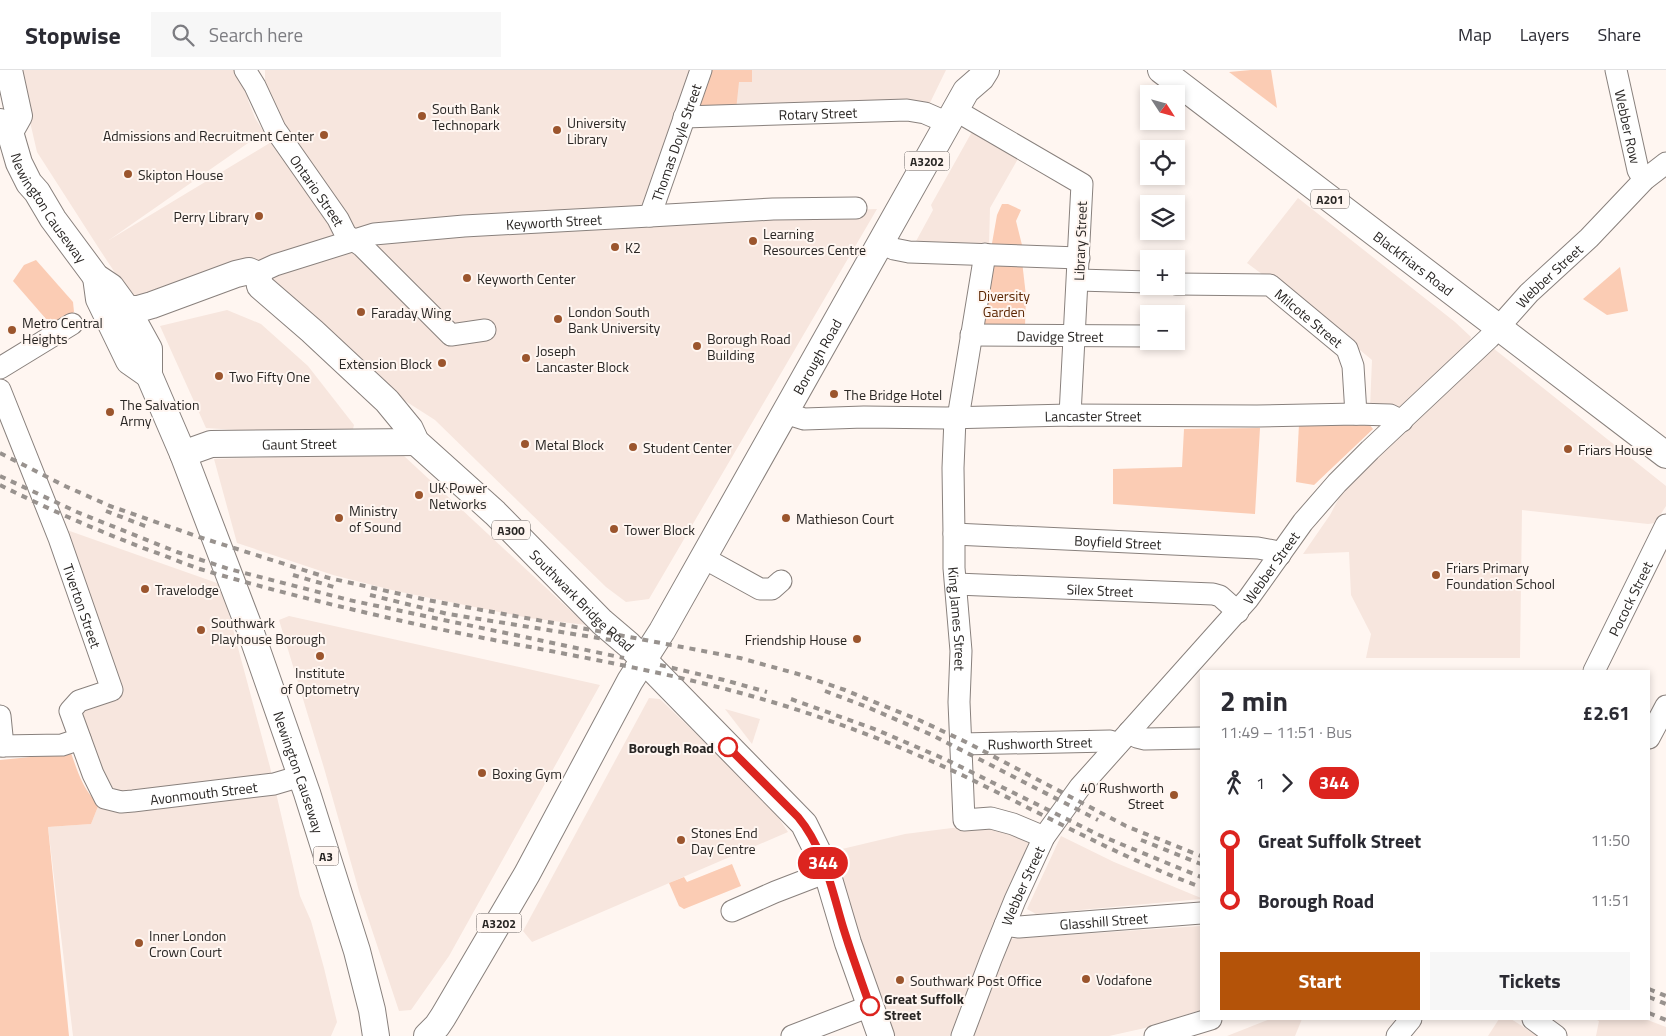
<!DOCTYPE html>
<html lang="en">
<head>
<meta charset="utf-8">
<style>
	body { margin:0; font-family:"Titillium Web",sans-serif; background:#f7f7f7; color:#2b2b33; height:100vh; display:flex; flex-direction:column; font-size:19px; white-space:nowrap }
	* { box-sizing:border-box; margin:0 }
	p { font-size:16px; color:#7c7c81 }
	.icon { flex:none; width:28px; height:28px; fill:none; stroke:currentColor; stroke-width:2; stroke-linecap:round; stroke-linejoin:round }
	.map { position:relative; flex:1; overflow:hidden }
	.panel { position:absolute; left:1200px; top:600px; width:450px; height:350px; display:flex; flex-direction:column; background:#fff; border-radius:0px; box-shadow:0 2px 8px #0003 }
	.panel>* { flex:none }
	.badge { padding:0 10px; border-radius:16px; font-size:18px; line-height:32px }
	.needle { width:32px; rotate:126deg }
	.tools { position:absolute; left:1140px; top:15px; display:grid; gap:10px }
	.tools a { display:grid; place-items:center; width:45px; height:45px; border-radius:0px; background:#fff; box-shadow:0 2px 8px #0003; font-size:25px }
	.map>.badge { position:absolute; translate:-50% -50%; box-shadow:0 0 0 2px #fff }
	.legs { display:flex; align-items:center; gap:8px; height:55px; padding:0 20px; font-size:16px }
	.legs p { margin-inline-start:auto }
	.head { display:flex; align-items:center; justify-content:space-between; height:85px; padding:0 20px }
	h1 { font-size:28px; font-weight:700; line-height:38px }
	.button { display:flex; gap:10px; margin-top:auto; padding:10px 20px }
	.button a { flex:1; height:58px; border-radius:0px; background:#b45309; color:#fff; font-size:20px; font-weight:700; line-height:58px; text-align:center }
	.button a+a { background:#f7f7f7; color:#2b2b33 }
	ul { padding:0 20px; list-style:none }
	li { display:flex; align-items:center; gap:18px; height:60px; font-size:19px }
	li i { display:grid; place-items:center; width:8px; height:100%; margin:0 6px; background:currentColor }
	li i::after { content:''; width:12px; height:12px; margin:-6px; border:4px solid; border-radius:50%; background:#fff }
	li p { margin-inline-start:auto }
	li:first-child i { background:linear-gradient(#0000 50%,currentColor 0) }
	li:last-child i { background:linear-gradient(currentColor 50%,#0000 0) }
	header { display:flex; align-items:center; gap:30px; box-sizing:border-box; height:70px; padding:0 25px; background:#fff; border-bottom:1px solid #e1e1e2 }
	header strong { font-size:24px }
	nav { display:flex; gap:28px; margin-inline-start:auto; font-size:18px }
	.search { width:350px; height:45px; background:#f7f7f7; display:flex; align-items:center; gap:12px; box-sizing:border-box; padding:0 18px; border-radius:0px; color:#7c7c81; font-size:19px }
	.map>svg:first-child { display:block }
</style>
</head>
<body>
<header>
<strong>Stopwise</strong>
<div class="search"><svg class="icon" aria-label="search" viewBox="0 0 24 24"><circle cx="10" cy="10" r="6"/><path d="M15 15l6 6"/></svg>Search here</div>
<nav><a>Map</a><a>Layers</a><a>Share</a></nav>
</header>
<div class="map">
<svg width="1666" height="966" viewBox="0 0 1666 966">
	<rect width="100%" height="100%" fill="#fff6f1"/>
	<g fill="#f7e6de">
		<polygon points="18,0 245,0 248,30 255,48 264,62 109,170 268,74 288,59 276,43 265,14 265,0 946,0 925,43 693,46 651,146 877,139 649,529 626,532 606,517 435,350 385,318 257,206 133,227 127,221 98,177 37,82"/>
		<polygon points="973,60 1019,87 990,138 989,176 915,173 933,140 931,135"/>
		<polygon points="1298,128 1455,252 1471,267 1468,277 1399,339 1370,338 1372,290 1325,251 1247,193"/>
		<polygon points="227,240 261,254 308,296 354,355 352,363 285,363 206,358 160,256"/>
		<polygon points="1493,278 1666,416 1666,436 1655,453 1648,454 1522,440 1520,588 1366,588 1371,564 1351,525 1349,482 1303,484 1330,445 1349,409"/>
		<polygon points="389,383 403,385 586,555 529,548 396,521 333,505 237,473 214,389"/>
		<polygon points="64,459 217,513 223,522 270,697 300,826 311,851 324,898 337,952 331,966 73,966 48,757 91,754 99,734 77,647 82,636 110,626"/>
		<polygon points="289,546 600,615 449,886 411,940 399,941 359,821 324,698 279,550"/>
		<polygon points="649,628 660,629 770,735 788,762 532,872 523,861"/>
		<polygon points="725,639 760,649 752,674"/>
		<polygon points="991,753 1035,775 958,962 949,966 889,966 832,788 842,779 905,764"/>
		<polygon points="1061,766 1114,792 1201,828 1201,829 1036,844 1027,839"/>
		<polygon points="1201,856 1201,940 1145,958 1109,966 969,966 1006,869"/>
		<polygon points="1270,949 1302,949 1295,966 1227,966"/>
		<polygon points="1499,949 1511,949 1538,966 1488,966"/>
		<polygon points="1595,949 1645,949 1666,957 1666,966 1596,966 1599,951"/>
	</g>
	<g fill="#fbccb4">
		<polygon points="706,0 752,0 752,12 739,12 736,40 697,42"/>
		<polygon points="1251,0 1271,0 1277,38 1229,2"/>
		<polygon points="1002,134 1008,134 1021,140 1016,151 1023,179 991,179 997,145"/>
		<polygon points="36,190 73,232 74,242 53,257 13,211 24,195"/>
		<polygon points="989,190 1022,191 1026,226 1025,256 978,255"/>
		<polygon points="1620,197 1628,241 1607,245 1583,229"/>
		<polygon points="1299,354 1369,354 1373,359 1314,415 1296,412"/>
		<polygon points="1260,358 1255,444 1113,434 1113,399 1182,397 1184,359"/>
		<path d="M 71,683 C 78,702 83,721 99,734 L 91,754 L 48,757 L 69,966 L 0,966 L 0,690 Z"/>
		<polygon points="732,794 741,816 684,839 679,836 669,813 684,807 687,812"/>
	</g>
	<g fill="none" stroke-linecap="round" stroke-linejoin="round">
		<defs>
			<g id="minor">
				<path id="s1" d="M 245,0 L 255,16 L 275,59 L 338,149 L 346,165 L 362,176 L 451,265 L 485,260"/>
				<path id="s2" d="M 1616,0 L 1638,100 L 1644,110"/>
				<polyline points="955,40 1082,114 1070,345"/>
				<path id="s3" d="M 684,47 L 907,40 L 925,43 L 948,53"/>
				<path id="s4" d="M 650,146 L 701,0"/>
				<polyline points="880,173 894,179 909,182 1079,188"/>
				<path id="s5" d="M 258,205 L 262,201 L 275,195 L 374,164 L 464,156 L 650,146 L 773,139 L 856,138"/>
				<polyline points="1078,210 1149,212"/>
				<path id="s6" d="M 1176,214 L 1270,215 L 1347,279 L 1353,296 L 1356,344"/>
				<path id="s7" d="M 971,265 L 1149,266"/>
				<polyline points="0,298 72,254"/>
				<path id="s8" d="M 0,320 L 59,468 L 112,620 L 79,631 L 70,641 L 93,704 L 105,728 L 121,732 L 133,731 L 274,714 L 301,706"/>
				<path id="s9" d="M 785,343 L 804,349 L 864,347 L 946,348 L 1070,345 L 1257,346 L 1356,344 L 1390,345 L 1402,351"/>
				<path id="s10" d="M 955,348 L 953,398 L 954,464 L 954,498 L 961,581 L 959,632 L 964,750 L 991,748 L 1013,754 L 1044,767"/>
				<polyline points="958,348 985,184"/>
				<path id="s11" d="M 954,464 L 1258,478 L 1274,481 L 1280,485"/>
				<polyline points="702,487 760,519 772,519 781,511"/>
				<path id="s12" d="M 956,514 L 1213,524 L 1220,526 L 1238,542"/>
				<path id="s13" d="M 1594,601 L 1666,455"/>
				<polyline points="0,646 3,676"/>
				<polyline points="1129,662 1137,667 1145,669 1201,668"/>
				<polyline points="1649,668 1666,636"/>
				<path id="s14" d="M 961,674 L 1110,671 L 1118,674"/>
				<polyline points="0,676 62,675 80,669"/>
				<polyline points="732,841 775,822 814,807 826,799"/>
				<path id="s15" d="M 1005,855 L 1019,857 L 1201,843"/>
				<polyline points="1533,949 1556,966"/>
				<polyline points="792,966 870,936"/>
				<path id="s16" d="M 962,966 L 991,889 L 1015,830 L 1044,767 L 1080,717 L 1248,529 L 1303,452 L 1337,413 L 1370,380 L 1489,268 L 1529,223 L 1589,168 L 1644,110 L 1666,93"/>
				<polyline points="1155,966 1211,949"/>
				<polyline points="1397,966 1411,949"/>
			</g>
			<g id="major">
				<polyline points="9,0 19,46 10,62"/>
				<path id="s17" d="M 1161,0 L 1666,385"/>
				<path id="s18" d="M 0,52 L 10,62 L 19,93 L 29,113 L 37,122 L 53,149 L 96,207 L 111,217 L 127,239 L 149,279 L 149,305 L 183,384 L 249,557 L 307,723 L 357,881 L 372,940 L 376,966"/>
				<polyline points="96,207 99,229 129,291 149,305"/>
				<path id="s19" d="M 127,239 L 138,239 L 152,235 L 236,204 L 249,201 L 258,205 L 260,216 L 312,261 L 387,331 L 410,359 L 416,372 L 495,443 L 602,552 L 629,575 L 804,754 L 826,799 L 848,873 L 881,966"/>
				<path id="s20" d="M 183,384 L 211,374 L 416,372"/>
				<path id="s21" d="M 427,966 L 437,956 L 443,947 L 527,804 L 630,611 L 662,561 L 966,21 L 981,8 L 986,0"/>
			</g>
		</defs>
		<use href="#minor" stroke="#89817d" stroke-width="23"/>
		<use href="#major" stroke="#89817d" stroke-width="28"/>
		<use href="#minor" stroke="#fff" stroke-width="21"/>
		<use href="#major" stroke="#fff" stroke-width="26"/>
		<g stroke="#98928e" stroke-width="4" stroke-dasharray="6 6" stroke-linecap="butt">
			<polyline points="0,383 65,416 110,436 199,467 329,508 427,530 603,562 740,588 798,604 845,620 919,650 968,673 1126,756 1201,786"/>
			<polyline points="0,406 77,442 177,482 229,499 349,530 624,588"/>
			<path d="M 0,415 C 48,439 96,460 146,479 C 164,485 182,493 200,499 C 270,520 340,537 411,553 C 525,578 642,595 755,627 C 826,647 896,674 964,706 C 1043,744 1119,787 1201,817"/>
			<polyline points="106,441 150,458"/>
			<polyline points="293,505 334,517"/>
			<polyline points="370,525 448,544 611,570"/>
			<polyline points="660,595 724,610 767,622"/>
			<polyline points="825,621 867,637 932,665 1098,750"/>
			<polyline points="791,629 877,660 947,690 1099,765 1201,807"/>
			<polyline points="1141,770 1201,794"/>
			<polyline points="1649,919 1666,926"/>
			<polyline points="1649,927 1666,934"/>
			<polyline points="1649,943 1666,950"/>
		</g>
	</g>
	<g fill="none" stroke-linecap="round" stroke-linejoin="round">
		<defs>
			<path id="line-1" d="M 728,677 L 798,747 C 824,778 832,820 843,857 C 851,883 861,910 870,936"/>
		</defs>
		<use href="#line-1" stroke="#fff" stroke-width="11"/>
		<use href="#line-1" stroke="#dc241f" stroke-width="8"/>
	</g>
	<g fill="#9b552d" stroke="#fff6f1" stroke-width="2">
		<circle cx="422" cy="46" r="5"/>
		<circle cx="557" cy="60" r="5"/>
		<circle cx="324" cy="65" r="5"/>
		<circle cx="128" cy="104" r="5"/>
		<circle cx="259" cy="146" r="5"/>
		<circle cx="753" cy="171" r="5"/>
		<circle cx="615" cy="177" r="5"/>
		<circle cx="467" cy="208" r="5"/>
		<circle cx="361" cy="242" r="5"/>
		<circle cx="558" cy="249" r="5"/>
		<circle cx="12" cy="260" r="5"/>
		<circle cx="697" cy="276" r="5"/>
		<circle cx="526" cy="288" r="5"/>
		<circle cx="442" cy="293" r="5"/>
		<circle cx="219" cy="306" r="5"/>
		<circle cx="834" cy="324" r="5"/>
		<circle cx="110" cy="342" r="5"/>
		<circle cx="525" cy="374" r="5"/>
		<circle cx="633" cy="377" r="5"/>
		<circle cx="1568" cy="379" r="5"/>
		<circle cx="419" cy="425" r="5"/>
		<circle cx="339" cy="448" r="5"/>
		<circle cx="786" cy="448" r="5"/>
		<circle cx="614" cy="459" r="5"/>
		<circle cx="1436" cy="505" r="5"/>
		<circle cx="145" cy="519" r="5"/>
		<circle cx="201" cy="560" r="5"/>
		<circle cx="857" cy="569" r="5"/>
		<circle cx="320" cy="586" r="5"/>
		<circle cx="482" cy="703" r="5"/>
		<circle cx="1174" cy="725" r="5"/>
		<circle cx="681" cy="770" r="5"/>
		<circle cx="139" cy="873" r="5"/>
		<circle cx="1086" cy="909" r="5"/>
		<circle cx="900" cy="910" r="5"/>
	</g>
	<g fill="#fff" stroke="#dc241f" stroke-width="2.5">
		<circle cx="728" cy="677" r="9"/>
		<circle cx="870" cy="936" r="9"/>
	</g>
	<g text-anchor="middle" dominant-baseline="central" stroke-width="4" stroke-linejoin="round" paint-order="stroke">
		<g fill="#fff6f1" stroke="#696462" stroke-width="1">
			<rect x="904.5" y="81.5" width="45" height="19" rx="4"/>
			<rect x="1311" y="119.5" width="38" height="19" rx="4"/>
			<rect x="492" y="450.5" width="38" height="19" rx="4"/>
			<rect x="313.5" y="776.5" width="25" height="19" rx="4"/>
			<rect x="476.5" y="843.5" width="45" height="19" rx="4"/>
		</g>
		<g font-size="12" font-weight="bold" fill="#292624">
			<text x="927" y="91">A3202</text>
			<text x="1330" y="129">A201</text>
			<text x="511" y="460">A300</text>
			<text x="326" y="786">A3</text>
			<text x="499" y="853">A3202</text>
		</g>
		<g font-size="14" fill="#292624" stroke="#fff6f1" text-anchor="start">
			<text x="432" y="38">South Bank<tspan x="432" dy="16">Technopark</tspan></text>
			<text x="567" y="52">University<tspan x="567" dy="16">Library</tspan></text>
			<text x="314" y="65" text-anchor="end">Admissions and Recruitment Center</text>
			<text x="138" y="104">Skipton House</text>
			<text x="249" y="146" text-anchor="end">Perry Library</text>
			<text x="763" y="163">Learning<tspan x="763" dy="16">Resources Centre</tspan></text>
			<text x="625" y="177">K2</text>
			<text x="477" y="208">Keyworth Center</text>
			<text x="568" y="241">London South<tspan x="568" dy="16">Bank University</tspan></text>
			<text x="371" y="242">Faraday Wing</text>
			<text x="22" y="252">Metro Central<tspan x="22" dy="16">Heights</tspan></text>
			<text x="707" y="268">Borough Road<tspan x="707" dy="16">Building</tspan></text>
			<text x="536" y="280">Joseph<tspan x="536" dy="16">Lancaster Block</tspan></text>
			<text x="432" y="293" text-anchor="end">Extension Block</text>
			<text x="229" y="306">Two Fifty One</text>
			<text x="844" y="324">The Bridge Hotel</text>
			<text x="120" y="334">The Salvation<tspan x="120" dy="16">Army</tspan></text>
			<text x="535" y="374">Metal Block</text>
			<text x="643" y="377">Student Center</text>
			<text x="1578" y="379">Friars House</text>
			<text x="429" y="417">UK Power<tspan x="429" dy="16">Networks</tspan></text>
			<text x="349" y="440">Ministry<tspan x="349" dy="16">of Sound</tspan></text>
			<text x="796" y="448">Mathieson Court</text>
			<text x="624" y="459">Tower Block</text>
			<text x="1446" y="497">Friars Primary<tspan x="1446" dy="16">Foundation School</tspan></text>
			<text x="155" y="519">Travelodge</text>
			<text x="211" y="552">Southwark<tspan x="211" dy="16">Playhouse Borough</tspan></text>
			<text x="847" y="569" text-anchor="end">Friendship House</text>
			<text x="320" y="602" text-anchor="middle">Institute<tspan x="320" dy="16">of Optometry</tspan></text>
			<text x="492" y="703">Boxing Gym</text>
			<text x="1164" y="717" text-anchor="end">40 Rushworth<tspan x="1164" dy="16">Street</tspan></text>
			<text x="691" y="762">Stones End<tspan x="691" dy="16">Day Centre</tspan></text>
			<text x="149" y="865">Inner London<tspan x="149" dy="16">Crown Court</tspan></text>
			<text x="1096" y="909">Vodafone</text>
			<text x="910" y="910">Southwark Post Office</text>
		</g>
		<g font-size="14" fill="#292624" stroke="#fff6f1">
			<text stroke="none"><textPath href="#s3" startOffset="134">Rotary Street</textPath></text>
			<text stroke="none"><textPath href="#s2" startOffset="58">Webber Row</textPath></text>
			<text stroke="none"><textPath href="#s4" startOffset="78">Thomas Doyle Street</textPath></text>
			<text stroke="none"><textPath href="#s1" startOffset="141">Ontario Street</textPath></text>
			<text stroke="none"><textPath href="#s18" startOffset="100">Newington Causeway</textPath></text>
			<text stroke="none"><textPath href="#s5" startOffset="304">Keyworth Street</textPath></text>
			<text transform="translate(1080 171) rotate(-88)">Library Street</text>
			<text stroke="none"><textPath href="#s17" startOffset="318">Blackfriars Road</textPath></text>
			<text stroke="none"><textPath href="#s16" startOffset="972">Webber Street</textPath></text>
			<text stroke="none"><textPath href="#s6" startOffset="145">Milcote Street</textPath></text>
			<text stroke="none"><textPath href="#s7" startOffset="89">Davidge Street</textPath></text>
			<text stroke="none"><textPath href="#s21" startOffset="784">Borough Road</textPath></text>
			<text stroke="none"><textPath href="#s9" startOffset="309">Lancaster Street</textPath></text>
			<text stroke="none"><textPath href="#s20" startOffset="118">Gaunt Street</textPath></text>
			<text stroke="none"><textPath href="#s11" startOffset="164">Boyfield Street</textPath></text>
			<text stroke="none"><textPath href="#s16" startOffset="568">Webber Street</textPath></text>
			<text stroke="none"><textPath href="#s12" startOffset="144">Silex Street</textPath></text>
			<text stroke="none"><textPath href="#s13" startOffset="81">Pocock Street</textPath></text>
			<text stroke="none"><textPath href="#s19" startOffset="601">Southwark Bridge Road</textPath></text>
			<text stroke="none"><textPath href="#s8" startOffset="231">Tiverton Street</textPath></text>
			<text stroke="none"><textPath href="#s10" startOffset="201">King James Street</textPath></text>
			<text stroke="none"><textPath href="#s14" startOffset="79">Rushworth Street</textPath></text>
			<text stroke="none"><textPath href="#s18" startOffset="726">Newington Causeway</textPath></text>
			<text stroke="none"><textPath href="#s8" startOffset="562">Avonmouth Street</textPath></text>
			<text stroke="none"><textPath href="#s16" startOffset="162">Webber Street</textPath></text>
			<text stroke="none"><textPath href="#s15" startOffset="99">Glasshill Street</textPath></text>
		</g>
		<g font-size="14" fill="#5c2602" stroke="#fff6f1">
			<text x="1004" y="225">Diversity<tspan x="1004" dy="16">Garden</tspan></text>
		</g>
		<g font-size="14" font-weight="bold" fill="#292624" stroke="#fff6f1" text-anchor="end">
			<text x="714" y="677">Borough Road</text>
			<text x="884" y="928" text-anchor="start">Great Suffolk<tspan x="884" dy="16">Street</tspan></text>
		</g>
	</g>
</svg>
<div class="tools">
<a><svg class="needle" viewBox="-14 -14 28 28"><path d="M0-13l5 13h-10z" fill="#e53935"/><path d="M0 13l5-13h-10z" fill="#7c7c81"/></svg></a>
<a><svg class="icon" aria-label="locate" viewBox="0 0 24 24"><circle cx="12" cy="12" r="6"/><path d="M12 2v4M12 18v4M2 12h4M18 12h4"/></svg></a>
<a><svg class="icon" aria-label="layers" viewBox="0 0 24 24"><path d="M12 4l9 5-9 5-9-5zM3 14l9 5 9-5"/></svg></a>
<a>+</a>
<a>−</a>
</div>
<b class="badge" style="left:823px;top:793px;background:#dc241f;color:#fff">344</b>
<section class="panel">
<div class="head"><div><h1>2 min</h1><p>11:49 – 11:51 · Bus</p></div><b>£2.61</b></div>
<div class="legs"><svg class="icon" aria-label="walk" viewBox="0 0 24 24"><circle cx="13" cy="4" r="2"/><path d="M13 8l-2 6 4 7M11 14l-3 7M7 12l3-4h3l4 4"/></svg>1<svg class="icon" aria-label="forward" viewBox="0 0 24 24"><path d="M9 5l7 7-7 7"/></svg><b class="badge" style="background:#dc241f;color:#fff">344</b></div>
<ul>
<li><i style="color:#dc241f"></i><b>Great Suffolk Street</b><p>11:50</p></li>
<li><i style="color:#dc241f"></i><b>Borough Road</b><p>11:51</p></li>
</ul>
<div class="button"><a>Start</a><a>Tickets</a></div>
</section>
</div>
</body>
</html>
